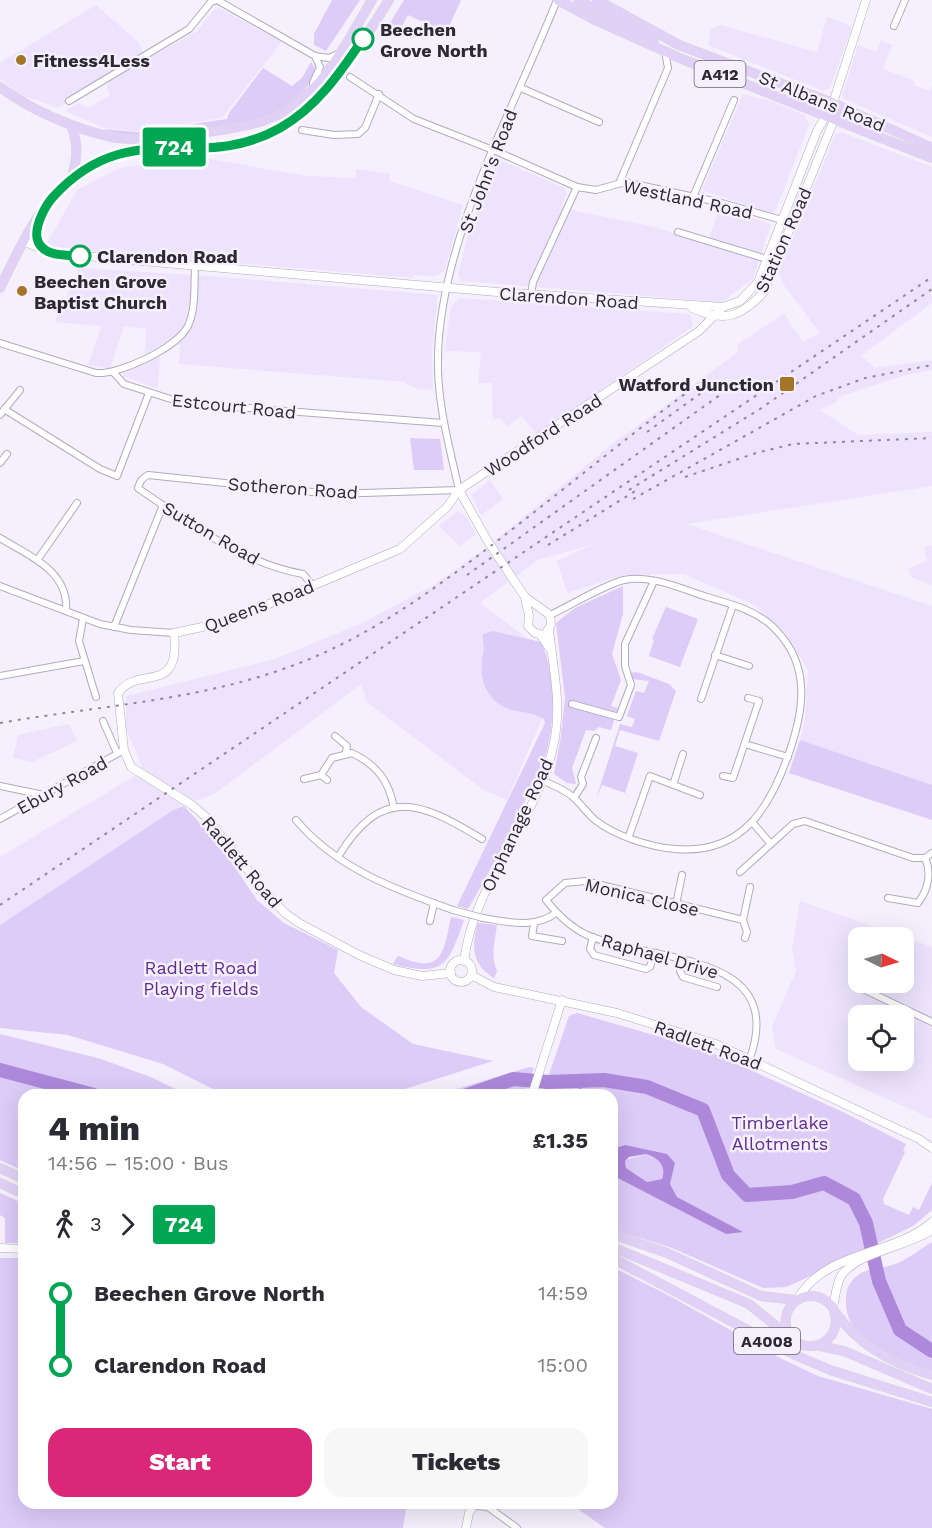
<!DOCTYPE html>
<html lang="en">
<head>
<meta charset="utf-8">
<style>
	body { margin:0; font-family:"Work Sans",sans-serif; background:#f7f7f7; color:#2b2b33; height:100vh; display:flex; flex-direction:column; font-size:22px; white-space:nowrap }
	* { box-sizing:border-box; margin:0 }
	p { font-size:20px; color:#7c7c81 }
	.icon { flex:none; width:33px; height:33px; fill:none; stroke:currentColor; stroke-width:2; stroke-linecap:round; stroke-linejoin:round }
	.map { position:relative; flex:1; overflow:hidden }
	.side { position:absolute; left:18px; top:1089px; width:600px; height:420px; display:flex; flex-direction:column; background:#fff; border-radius:18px; box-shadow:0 6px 24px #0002 }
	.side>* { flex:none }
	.badge { padding:0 12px; border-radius:4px; font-size:21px; line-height:39px }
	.needle { width:39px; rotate:95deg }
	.buttons { position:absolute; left:848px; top:927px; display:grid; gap:12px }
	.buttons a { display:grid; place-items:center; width:66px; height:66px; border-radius:12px; background:#fff; box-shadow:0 6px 24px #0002; font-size:30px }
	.map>.badge { position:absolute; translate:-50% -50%; box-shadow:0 0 0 3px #fff }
	.legs { display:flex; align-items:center; gap:9px; height:66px; padding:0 30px; font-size:20px }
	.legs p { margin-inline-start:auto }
	.headline { display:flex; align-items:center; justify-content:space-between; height:102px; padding:0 30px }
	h1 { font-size:33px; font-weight:800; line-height:45px }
	.action { display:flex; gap:12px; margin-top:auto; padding:12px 30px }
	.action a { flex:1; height:69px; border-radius:18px; background:#db2777; color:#fff; font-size:24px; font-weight:800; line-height:69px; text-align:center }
	.action a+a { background:#f7f7f7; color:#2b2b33 }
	ul { padding:0 30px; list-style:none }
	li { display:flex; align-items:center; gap:21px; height:72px; font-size:22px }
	li i { display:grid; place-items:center; width:9px; height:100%; margin:0 8px; background:currentColor }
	li i::after { content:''; width:15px; height:15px; margin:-8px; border:4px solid; border-radius:50%; background:#fff }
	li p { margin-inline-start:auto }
	li:first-child i { background:linear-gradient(#0000 50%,currentColor 0) }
	li:last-child i { background:linear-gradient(currentColor 50%,#0000 0) }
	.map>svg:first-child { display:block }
</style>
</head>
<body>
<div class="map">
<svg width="932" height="1528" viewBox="0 0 932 1528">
	<rect width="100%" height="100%" fill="#f5effe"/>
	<g fill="#ede3fd" fill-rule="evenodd">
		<polygon points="96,5 139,43 143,53 59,108 18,94 0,78 0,63"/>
		<polygon points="218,8 282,41 222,118 137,131 104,128 65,111 79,103 88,108 110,95 107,86 111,80 197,31 213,11"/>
		<polygon points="827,17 851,26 851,30 830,88 823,91 708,45 711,29 720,25 817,52"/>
		<polygon points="881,40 892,45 883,69 913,80 915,86 930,91 932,85 932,137 844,99 842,96 858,45 876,52"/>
		<polygon points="743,94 771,101 805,115 809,125 774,214 702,190"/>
		<polygon points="841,132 932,167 932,303 861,356 875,368 932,360 932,370 902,376 841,396 835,403 820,410 858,435 932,432 932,486 687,524 932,606 932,785 800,740 805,720 808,670 785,632 754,605 684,574 623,575 567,593 557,561 594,544 538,560 480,603 530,640 544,714 507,800 482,789 367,702 361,684 214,794 172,810 0,925 0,857 133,777 142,766 126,729 126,696 275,659 362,623 434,585 486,548 610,446 737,353 737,346 741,342 784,314 803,342 820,333 783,284 779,272 835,135"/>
		<polygon points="199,157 307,176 356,178 356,169 390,174 390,181 463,205 445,270 436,276 413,275 413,278 45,247 77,190 119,168"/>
		<polygon points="502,161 565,188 567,194 561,208 655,227 759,261 753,279 722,302 461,281 458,275 469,231 497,164"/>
		<polygon points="719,209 771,224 761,254 709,238"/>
		<polygon points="79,268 209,276 438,295 432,349 433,390 419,389 406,384 406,382 179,364 180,346 173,338 145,354 146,328 124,327 110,368 88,365 101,326 55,322"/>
		<polygon points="459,298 689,314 693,323 692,327 537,435 522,416 507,426 501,418 493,420 492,383 478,383 481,352 445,351 451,306"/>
		<polygon points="160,357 158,389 123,376 124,371"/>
		<polygon points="490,480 503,499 481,515 471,495"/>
		<polygon points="458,511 467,518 476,534 460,546 439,526"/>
		<polygon points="932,545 932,585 911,577 908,569 927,560 924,548"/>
		<polygon points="69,724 77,741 32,762 13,758 18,735"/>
		<path d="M 800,901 L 932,947 L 932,1119 L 776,1049 L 772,1027 L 796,971 L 792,949 ZM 858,938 L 903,938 L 903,982 L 858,982 ZM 858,1016 L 903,1016 L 903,1060 L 858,1060 Z"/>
	</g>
	<g fill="#ddcbf8">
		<polygon points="332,0 360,0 326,51 314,45 314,34"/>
		<polygon points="404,0 461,0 446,33 408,15 397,36 387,28"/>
		<path d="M 311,62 L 316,70 C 310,89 290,105 272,114 C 251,123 150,137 127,135 C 119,134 111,132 104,129 L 137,132 L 227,119 L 229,113 L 263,68 L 292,86 L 302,78 Z"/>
		<polygon points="410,438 440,439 444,470 414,470"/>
		<polygon points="623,586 623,614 612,654 621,680 611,706 618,708 611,730 599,727 593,731 586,730 572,768 576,784 567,783 554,774 561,736 565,697 556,623 575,608"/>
		<polygon points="666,607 698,619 680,667 649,656 654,640 652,639"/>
		<path d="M 493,631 L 541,642 C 555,673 556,716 547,750 C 544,761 538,772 533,783 C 514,827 491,869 468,909 L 457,906 L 545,723 L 544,719 C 528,710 515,713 504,707 C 483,696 479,674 483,653 C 485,647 482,641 483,634 Z"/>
		<polygon points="637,672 669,684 676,691 659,741 620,730 615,746 638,753 625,793 602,785 596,799 620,724 632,727 635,719 627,716 636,691 644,693 649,681 632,679 630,673"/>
		<polygon points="800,740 932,785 932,820 789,773"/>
		<polygon points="184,806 218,843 257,900 284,923 338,950 334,973 361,1007 413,1044 493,1061 386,1095 225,1095 163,1064 68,1035 0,1028 0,925 173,810"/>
		<path d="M 451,917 L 464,920 C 448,966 444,977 393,964 L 398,956 C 442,975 443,955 451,917 Z"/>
		<path d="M 478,923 L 497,925 C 495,941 490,956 497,971 L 494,978 C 472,965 471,946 478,923 Z"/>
		<polygon points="577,1013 706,1050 843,1112 906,1144 903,1150 905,1152 883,1199 884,1204 909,1215 913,1207 919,1210 932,1183 932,1210 913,1226 802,1280 786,1287 763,1288 672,1248 612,1229 612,1175 742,1232 677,1197 670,1184 675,1163 625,1145 612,1149 612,1095 542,1095 569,1016"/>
		<polygon points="0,1034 98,1058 153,1078 188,1095 24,1095 24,1171 0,1160"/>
		<polygon points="529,1067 534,1068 524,1095 437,1095"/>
		<path d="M 646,1154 C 658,1157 667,1167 662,1179 L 647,1182 L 626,1168 L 625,1160 Z"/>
		<polygon points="0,1193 24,1204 24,1243 5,1243 5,1218 0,1215"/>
		<path d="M 932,1242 L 932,1372 C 899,1361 844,1342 846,1300 C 846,1290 849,1282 857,1276 C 866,1268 881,1269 892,1265 C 906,1261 920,1249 932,1242 Z"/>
		<polygon points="0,1258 24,1258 24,1503 407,1503 403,1528 0,1528"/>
		<polygon points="612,1267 668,1295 782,1359 818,1376 932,1409 932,1528 605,1528 569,1503 612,1503"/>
	</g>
	<path fill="#ad88db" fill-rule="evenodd" d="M 625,1145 L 667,1154 L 675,1163 L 670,1184 L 677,1197 L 743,1232 L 726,1234 L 612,1175 L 612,1149 ZM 646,1154 C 658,1157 667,1167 662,1179 L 647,1182 L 626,1168 L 625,1161 L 629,1157 Z"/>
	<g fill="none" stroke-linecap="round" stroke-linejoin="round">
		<polyline stroke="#ad88db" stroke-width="2" points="580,1095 581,1079"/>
		<g stroke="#ad88db" stroke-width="14">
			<polyline points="0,1070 94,1095"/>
			<polyline points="467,1095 513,1079 548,1082 604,1080 647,1087 703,1110 728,1175 747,1195 792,1192 824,1183 854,1199 866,1223 879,1281 900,1330 932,1351"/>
		</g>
		<defs>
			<g id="minor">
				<polyline points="217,0 315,56"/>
				<polyline points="894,26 905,0"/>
				<polyline points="350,77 414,119 498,152 577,187 596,190 625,182 718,202 782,220"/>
				<polyline points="313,83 320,67 315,56 329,58 338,54"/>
				<polyline points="521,88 599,122"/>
				<polyline points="69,101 189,29 211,2 217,0"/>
				<polyline points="302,130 334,135 358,134 365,128 379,94"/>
				<polyline points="620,181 668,68 665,51"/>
				<polyline points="693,197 734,100"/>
				<polyline points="678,232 767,259"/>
				<polyline points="531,295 533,282 577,187"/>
				<path d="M 0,343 L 96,373 C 119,375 177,348 188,326 C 196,309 194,285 195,267"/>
				<polyline points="113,372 124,384 183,403 443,423"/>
				<polyline points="4,409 100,469 117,476 149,393"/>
				<polyline points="0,415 20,390"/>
				<polyline points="0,463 7,454"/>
				<path d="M 0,538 C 27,555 69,570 66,610"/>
				<polyline points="38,559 77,503"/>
				<polyline points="0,586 100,624 131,630 174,633"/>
				<path d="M 313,586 L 303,574 C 244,564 191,524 142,491 L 138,488 C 140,481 142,478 148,475 L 332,494 L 459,490 C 450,449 439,411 438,369 C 435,247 513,112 557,0"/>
				<polyline points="83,619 79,641 96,697"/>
				<polyline points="114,627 163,505"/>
				<polyline points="715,655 749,666"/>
				<polyline points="0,676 84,661"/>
				<polyline points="701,699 733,605"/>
				<polyline points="572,704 619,717 631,685 625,666 625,644 654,581"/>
				<polyline points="103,721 117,753"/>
				<polyline points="335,736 347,746 346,752"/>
				<polyline points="745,744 788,757"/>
				<path d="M 321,775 L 332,758 L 352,753 C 377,765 389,781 394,808"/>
				<polyline points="723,776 733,778 759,701 748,698"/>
				<polyline points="304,779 321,775 327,780"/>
				<path d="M 541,780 C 553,785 564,789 573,797 C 581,804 587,813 595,820 C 615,836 650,847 675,849 C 742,855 770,808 789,753 C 804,710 811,666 776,630 C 759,611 731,604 707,597 C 682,589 650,574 624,580 C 603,585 570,606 550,615"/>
				<polyline points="673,785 683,754"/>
				<polyline points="0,786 44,795"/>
				<polyline points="574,798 583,784 581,777 596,738"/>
				<polyline points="0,819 124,750"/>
				<path d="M 296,820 C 336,868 396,890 453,910"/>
				<polyline points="752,822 771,844"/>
				<polyline points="629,836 650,776 700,795"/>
				<path d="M 338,857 C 382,784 421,802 482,839"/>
				<polyline points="740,872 793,824 805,821 913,858 925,858 932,853"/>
				<path d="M 888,898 L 918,903 C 928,890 932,873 925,858"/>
				<polyline points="676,905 682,875"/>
				<path d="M 483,918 C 508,922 534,929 556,913"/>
				<path d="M 743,920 L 585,881 L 565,883 L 546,900 C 557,914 570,927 587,935 C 651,963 788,950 750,1058"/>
				<polyline points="430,921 434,903"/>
				<polyline points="534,924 532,936 562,941"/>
				<polyline points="593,937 590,949 594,955 646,969 650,967 654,954"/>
				<polyline points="745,938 747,932 743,920 750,887"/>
				<polyline points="682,961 680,971 683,977 717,987"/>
				<polyline points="857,986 932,1022"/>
				<polyline points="475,1506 488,1507 517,1528"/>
			</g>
			<g id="tertiary">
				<polyline points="23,241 51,253 497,292 723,307 740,301 758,282 817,131 833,103 866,0"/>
				<path d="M 692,308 C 725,323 740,317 764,292 L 834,120 L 834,115"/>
				<polyline points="459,490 487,540 525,597 529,616 528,626 535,633 540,634 550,649"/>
				<polyline points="525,597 550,615 551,625 547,631"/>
				<circle cx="461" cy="971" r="11"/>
				<path d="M 464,961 C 474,881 538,820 554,743 C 562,704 553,668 549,630"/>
				<path d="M 451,973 L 422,976 L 394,970 L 359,955 L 299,923 L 285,913 L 268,895 L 206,817 L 192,805 L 131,767 L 124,750 L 118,693 C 139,664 181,697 174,633 L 226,622 L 400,549 L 447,507 L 459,490 L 699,331 L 723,307"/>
				<polyline points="471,975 494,987 617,1013 716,1044 919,1139 932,1148"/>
				<polyline points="532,1095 562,1000"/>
				<polyline points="0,1248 24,1249"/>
				<path d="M 798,1298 C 827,1250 893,1256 932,1222"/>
				<path d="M 833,1308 C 835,1298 836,1285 841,1276 C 857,1252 907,1247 932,1230"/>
				<polyline points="466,1528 469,1513 475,1503"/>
			</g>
			<g id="primary">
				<polyline points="558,0 595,20 682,59 932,158"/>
				<polyline points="578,0 646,35 654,43"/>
				<polyline points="597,0 679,45 833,103 932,148"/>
				<path d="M 0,87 C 31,110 74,129 112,137 C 141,143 236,130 265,120 C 278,116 291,108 301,100 C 332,75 352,33 372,0"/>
				<polyline points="793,89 799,97 866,124 877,134"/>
				<path d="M 71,125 C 78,143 78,156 72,176"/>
				<path d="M 42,215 C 36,232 35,242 51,253"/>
				<path d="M 0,288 C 39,207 68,147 169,147 C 209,148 245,148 280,128 C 329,100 360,46 389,0"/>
				<polyline points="0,1168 24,1179"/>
				<polyline points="0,1183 24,1194"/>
				<polyline points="612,1234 667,1253 761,1296 796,1300"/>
				<path d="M 612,1247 L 749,1304 L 797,1343 C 822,1355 845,1331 832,1306 C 808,1280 772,1309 791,1338"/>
				<polyline points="612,1258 795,1355 830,1370 932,1402"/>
				<path d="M 836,1313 C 859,1346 893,1364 932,1375"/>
				<polyline points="820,1346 844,1351 932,1389"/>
			</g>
		</defs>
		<use href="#minor" stroke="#b2abbd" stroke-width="8"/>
		<use href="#tertiary" stroke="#b2abbd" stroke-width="9"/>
		<use href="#primary" stroke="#d5d4d6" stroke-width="10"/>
		<use href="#minor" stroke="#fff" stroke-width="6"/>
		<use href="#tertiary" stroke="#fff" stroke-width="8"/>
		<use href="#primary" stroke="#e1d1f7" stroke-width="9"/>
		<g stroke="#8e8a95" stroke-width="2" stroke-dasharray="3 6" stroke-linecap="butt">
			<polyline points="647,432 715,383"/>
			<polyline points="685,477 756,453 793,444 932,438"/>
			<polyline points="629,490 760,409 932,289"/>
			<polyline points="633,499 816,396 865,378 932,365"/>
			<polyline points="548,545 637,490"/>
			<polyline points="467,575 720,395"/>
			<path d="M 0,723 C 97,706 195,701 289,667 C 369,638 435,589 501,538 C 571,484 638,428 709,376"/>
			<polyline points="0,905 932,277"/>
		</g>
		<defs>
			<polyline id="minor-bridge" points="453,910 483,918"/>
		</defs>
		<use href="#minor-bridge" stroke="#b2abbd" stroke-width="8" stroke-linecap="butt"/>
		<use href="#minor-bridge" stroke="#fff" stroke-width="6"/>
	</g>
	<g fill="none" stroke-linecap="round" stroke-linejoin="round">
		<defs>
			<path id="line-1" d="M 80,256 C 65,255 41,257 37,238 C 35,225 45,206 53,197 C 130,113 197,175 280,128 C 317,107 340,73 363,39"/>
		</defs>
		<use href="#line-1" stroke="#fff" stroke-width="14"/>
		<use href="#line-1" stroke="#00a651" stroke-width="9"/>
	</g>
	<g fill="#fff" stroke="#00a651" stroke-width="3">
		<circle cx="363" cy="39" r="10"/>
		<circle cx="80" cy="256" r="10"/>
	</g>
	<g fill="#a47529" stroke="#f5effe" stroke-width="2">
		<circle cx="21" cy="60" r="6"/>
		<circle cx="22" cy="291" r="6"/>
		<rect x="779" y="376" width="16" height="16" rx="3"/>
	</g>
	<g text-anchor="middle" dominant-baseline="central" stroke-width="5" stroke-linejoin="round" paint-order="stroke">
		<g fill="#f5effe" stroke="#68646e" stroke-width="1.5">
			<rect x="694.5" y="61" width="51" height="26" rx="4.5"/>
			<rect x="734" y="1328" width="66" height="26" rx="4.5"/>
		</g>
		<g font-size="16" font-weight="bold" fill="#2c2930">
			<text x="720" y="74">A412</text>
			<text x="767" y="1341">A4008</text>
		</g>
		<g font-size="18" font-weight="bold" fill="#2c2930" stroke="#f5effe" text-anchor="start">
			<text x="380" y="29">Beechen<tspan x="380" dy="21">Grove North</tspan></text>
			<text x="97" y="256">Clarendon Road</text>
		</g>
		<g font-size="18" font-weight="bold" fill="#2c2930" stroke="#f5effe" text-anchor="start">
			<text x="33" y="60">Fitness4Less</text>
			<text x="34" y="281">Beechen Grove<tspan x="34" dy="21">Baptist Church</tspan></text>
			<text x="774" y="384" text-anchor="end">Watford Junction</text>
		</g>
		<g font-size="18" fill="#2c2930" stroke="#f5effe">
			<text transform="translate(822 101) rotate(22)">St Albans Road</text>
			<text transform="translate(488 171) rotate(-69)">St John's Road</text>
			<text transform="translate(688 199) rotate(12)">Westland Road</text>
			<text transform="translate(783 240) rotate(-66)">Station Road</text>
			<text transform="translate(569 298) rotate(4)">Clarendon Road</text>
			<text transform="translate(234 406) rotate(6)">Estcourt Road</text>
			<text transform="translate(543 435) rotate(-33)">Woodford Road</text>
			<text transform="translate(293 488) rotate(4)">Sotheron Road</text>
			<text transform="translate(211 533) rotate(30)">Sutton Road</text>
			<text transform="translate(259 606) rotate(-21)">Queens Road</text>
			<text transform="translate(62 785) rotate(-29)">Ebury Road</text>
			<text transform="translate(517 825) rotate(-65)">Orphanage Road</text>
			<text transform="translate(242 862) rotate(50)">Radlett Road</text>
			<text transform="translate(642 897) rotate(13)">Monica Close</text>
			<text transform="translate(660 956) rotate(16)">Raphael Drive</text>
			<text transform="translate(708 1045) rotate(20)">Radlett Road</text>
		</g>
		<g font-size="18" fill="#602e8f" stroke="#f5effe">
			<text x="201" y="967">Radlett Road<tspan x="201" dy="21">Playing fields</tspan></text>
			<text x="780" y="1122">Timberlake<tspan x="780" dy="21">Allotments</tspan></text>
		</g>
	</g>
</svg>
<div class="buttons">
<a><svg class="needle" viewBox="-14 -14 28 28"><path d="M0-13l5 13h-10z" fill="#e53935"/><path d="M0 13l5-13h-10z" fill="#7c7c81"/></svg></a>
<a><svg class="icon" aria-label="locate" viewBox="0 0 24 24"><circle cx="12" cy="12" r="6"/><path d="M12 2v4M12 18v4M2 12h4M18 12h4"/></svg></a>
</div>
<b class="badge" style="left:174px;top:147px;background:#00a651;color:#fff">724</b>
<section class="side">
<div class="headline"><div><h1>4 min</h1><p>14:56 – 15:00 · Bus</p></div><b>£1.35</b></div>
<div class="legs"><svg class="icon" aria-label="walk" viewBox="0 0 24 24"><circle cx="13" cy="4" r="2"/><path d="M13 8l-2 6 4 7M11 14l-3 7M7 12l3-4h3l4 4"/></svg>3<svg class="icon" aria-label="forward" viewBox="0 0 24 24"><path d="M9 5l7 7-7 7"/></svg><b class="badge" style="background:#00a651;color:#fff">724</b></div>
<ul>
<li><i style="color:#00a651"></i><b>Beechen Grove North</b><p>14:59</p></li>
<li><i style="color:#00a651"></i><b>Clarendon Road</b><p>15:00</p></li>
</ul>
<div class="action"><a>Start</a><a>Tickets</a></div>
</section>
</div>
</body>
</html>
